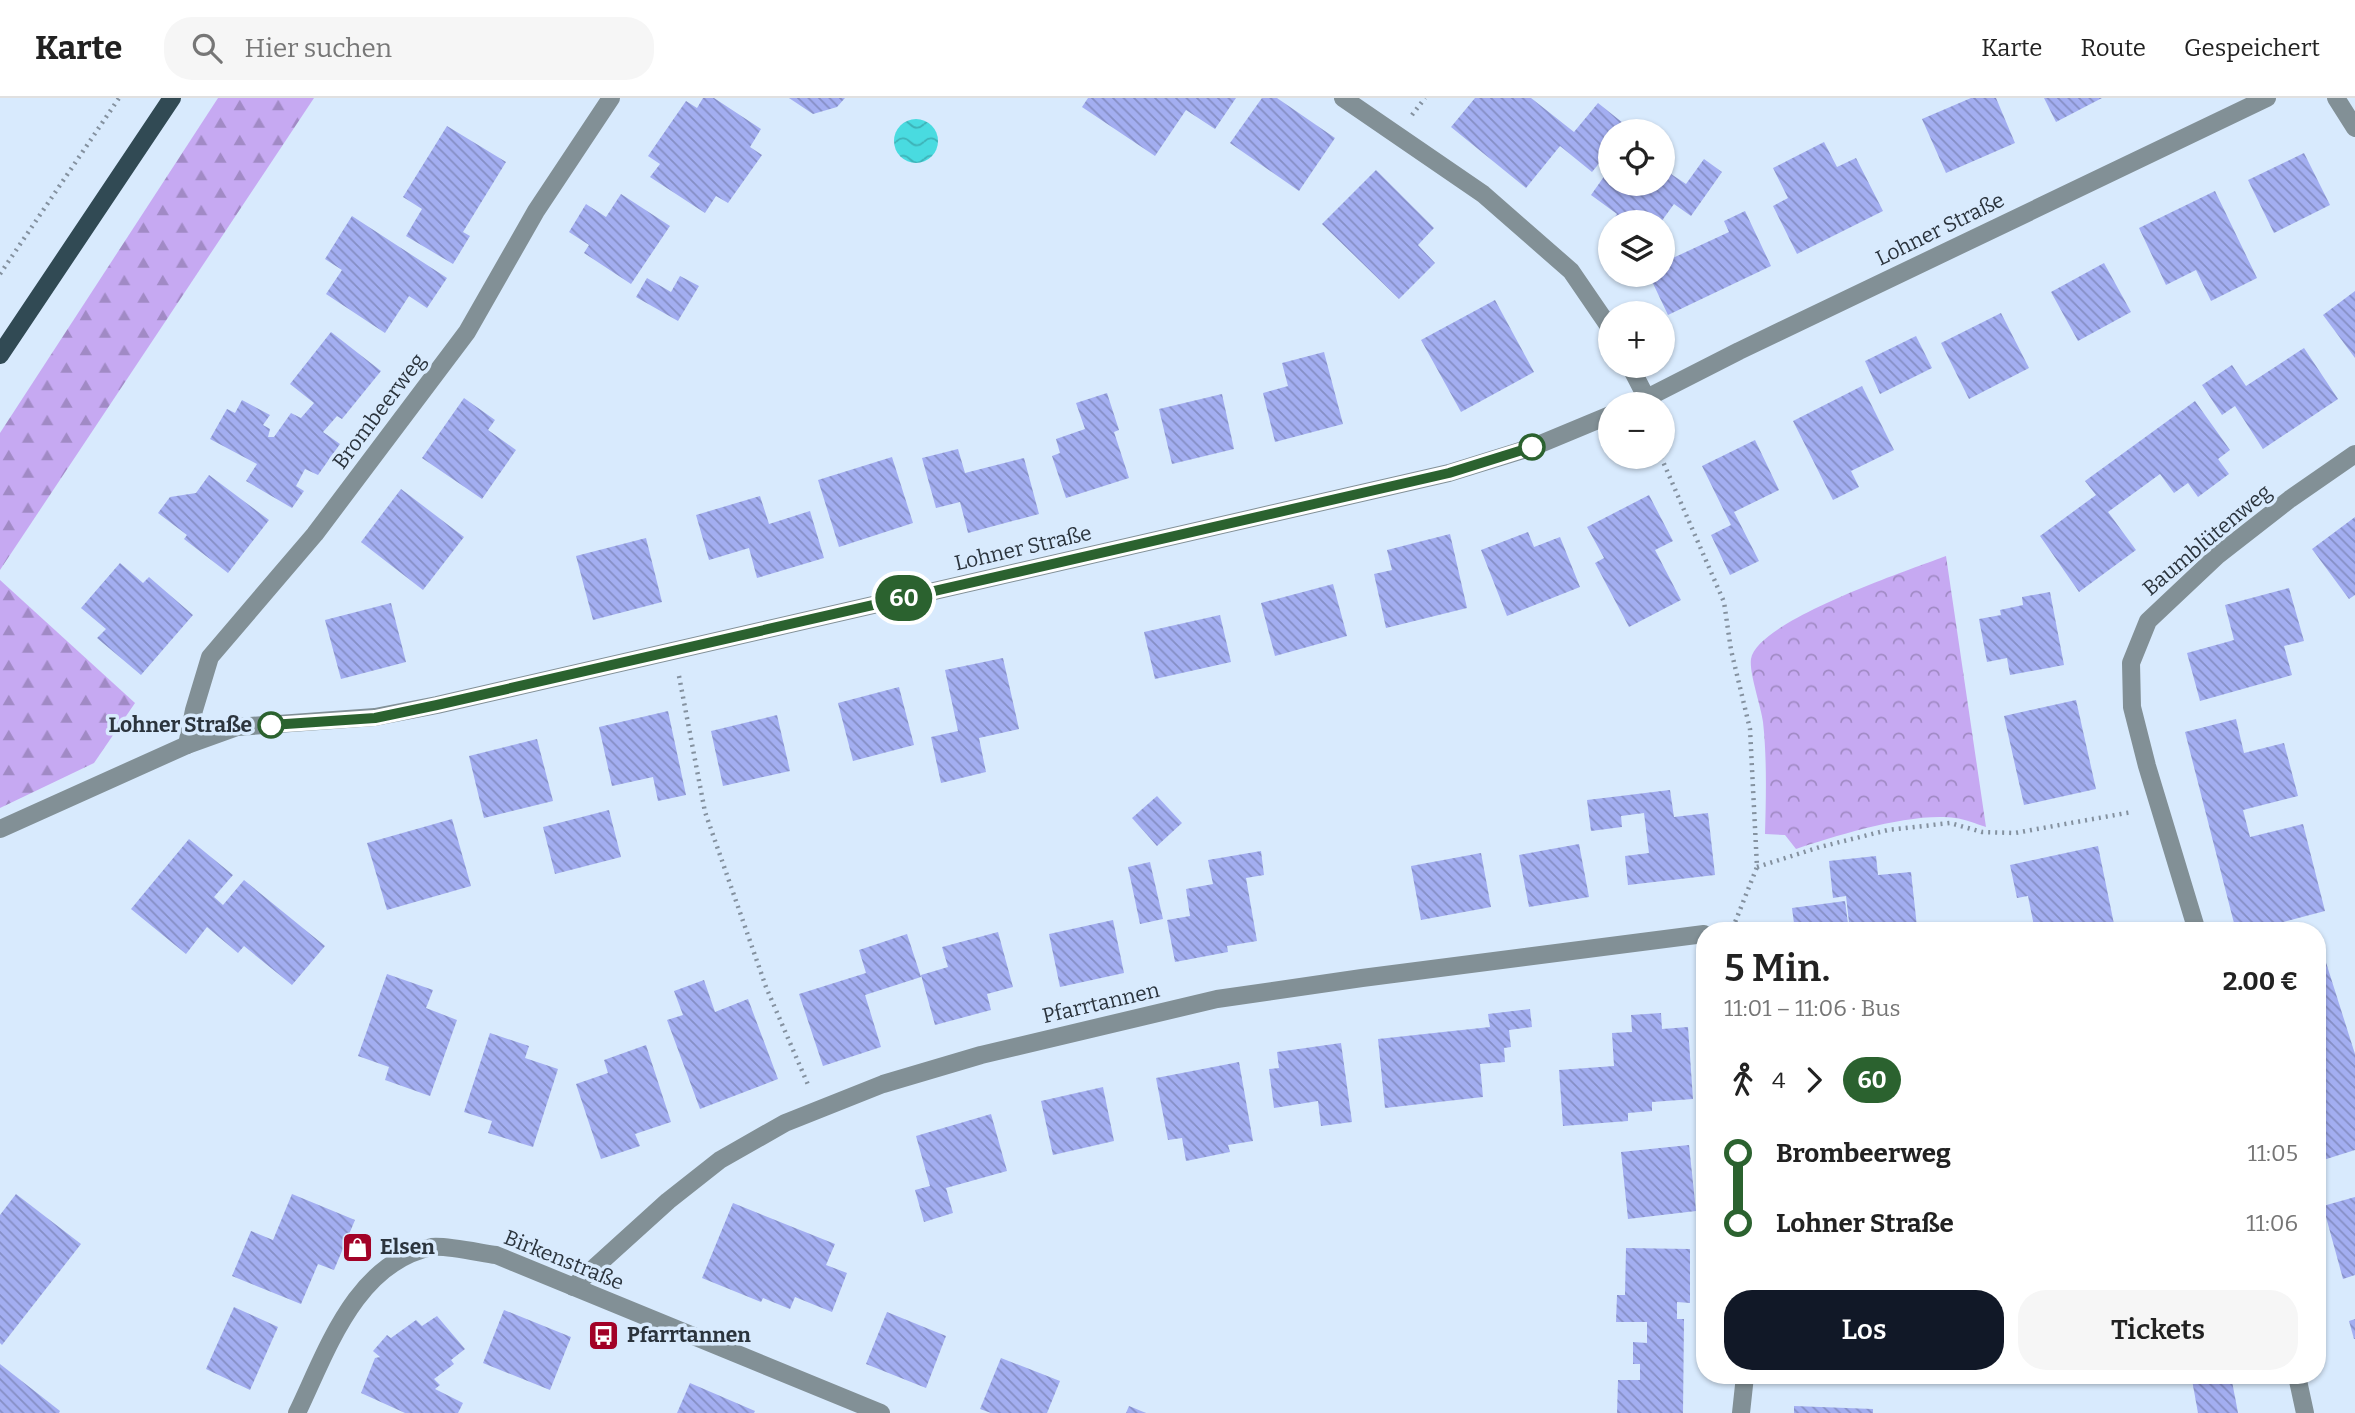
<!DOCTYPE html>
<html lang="de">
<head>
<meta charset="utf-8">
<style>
	body { margin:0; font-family:Bitter,serif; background:#f6f6f6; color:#222; height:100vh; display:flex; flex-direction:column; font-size:26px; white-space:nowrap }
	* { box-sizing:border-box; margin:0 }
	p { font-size:23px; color:#767676 }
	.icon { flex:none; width:38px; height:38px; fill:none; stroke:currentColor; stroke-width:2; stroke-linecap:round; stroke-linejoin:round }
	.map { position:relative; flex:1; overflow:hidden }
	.drawer { position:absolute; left:1696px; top:824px; width:630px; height:462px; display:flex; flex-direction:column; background:#fff; border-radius:28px; box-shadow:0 2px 5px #0004 }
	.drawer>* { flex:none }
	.badge { padding:0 14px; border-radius:23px; font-size:24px; line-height:46px }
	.tools { position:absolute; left:1598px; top:21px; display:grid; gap:14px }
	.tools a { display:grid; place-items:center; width:77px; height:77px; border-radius:50%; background:#fff; box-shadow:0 2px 5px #0004; font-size:35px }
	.map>.badge { position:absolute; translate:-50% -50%; box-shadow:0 0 0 4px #fff }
	.legs { display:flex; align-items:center; gap:10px; height:77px; padding:0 28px; font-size:23px }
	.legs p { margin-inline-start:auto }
	.overview { display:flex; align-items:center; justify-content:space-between; height:119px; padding:0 28px }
	h1 { font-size:38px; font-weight:600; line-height:52px }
	.action { display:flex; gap:14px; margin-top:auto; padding:14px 28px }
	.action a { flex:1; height:80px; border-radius:28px; background:#111827; color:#fff; font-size:28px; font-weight:600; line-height:80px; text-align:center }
	.action a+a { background:#f6f6f6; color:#222 }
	ul { padding:0 28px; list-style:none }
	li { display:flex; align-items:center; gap:24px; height:70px; font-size:26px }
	li i { display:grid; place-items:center; width:10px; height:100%; margin:0 9px; background:currentColor }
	li i::after { content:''; width:18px; height:18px; margin:-9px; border:5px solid; border-radius:50%; background:#fff }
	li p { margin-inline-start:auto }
	li:first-child i { background:linear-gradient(#0000 50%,currentColor 0) }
	li:last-child i { background:linear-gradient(currentColor 50%,#0000 0) }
	header { display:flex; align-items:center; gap:42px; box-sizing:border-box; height:98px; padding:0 35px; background:#fff; border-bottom:2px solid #e0e0e0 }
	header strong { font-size:33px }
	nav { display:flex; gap:38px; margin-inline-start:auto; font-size:24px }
	.search { width:490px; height:63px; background:#f6f6f6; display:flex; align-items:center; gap:18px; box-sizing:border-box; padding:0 24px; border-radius:28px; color:#767676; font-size:26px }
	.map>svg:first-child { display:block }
</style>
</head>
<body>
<header>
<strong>Karte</strong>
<div class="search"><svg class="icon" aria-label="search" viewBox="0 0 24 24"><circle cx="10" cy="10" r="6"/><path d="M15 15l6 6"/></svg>Hier suchen</div>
<nav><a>Karte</a><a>Route</a><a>Gespeichert</a></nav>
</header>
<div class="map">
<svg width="2355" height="1315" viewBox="0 0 2355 1315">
	<defs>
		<pattern id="forest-firs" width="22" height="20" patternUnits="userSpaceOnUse" patternTransform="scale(1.75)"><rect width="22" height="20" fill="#c6a9f2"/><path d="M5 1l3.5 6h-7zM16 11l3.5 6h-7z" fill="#a18ac5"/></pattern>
		<pattern id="park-crowns" width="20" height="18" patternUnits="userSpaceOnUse" patternTransform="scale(1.75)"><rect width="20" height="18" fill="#c6a9f2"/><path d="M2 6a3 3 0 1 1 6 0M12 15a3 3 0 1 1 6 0" fill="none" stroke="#a18ac5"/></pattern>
		<pattern id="water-waves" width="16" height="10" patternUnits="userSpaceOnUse" patternTransform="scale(1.75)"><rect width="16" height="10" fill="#49dbe0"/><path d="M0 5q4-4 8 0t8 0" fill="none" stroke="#3db2b7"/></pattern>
		<pattern id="building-back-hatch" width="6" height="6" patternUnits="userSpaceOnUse" patternTransform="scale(1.75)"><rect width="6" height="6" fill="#a3aef1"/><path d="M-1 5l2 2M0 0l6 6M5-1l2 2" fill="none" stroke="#858ec4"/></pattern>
	</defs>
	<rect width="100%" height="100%" fill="#d8eafd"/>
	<g fill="url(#forest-firs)">
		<polygon points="218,0 314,0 0,472 0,335"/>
		<polygon points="0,482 135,605 94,665 0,710"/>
	</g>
	<path fill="url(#park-crowns)" d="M 1946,458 L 1986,729 C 1976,726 1965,721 1955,720 C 1912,714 1838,737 1796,751 L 1785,737 L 1765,736 C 1766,700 1767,660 1763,624 C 1761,608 1749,575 1751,561 C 1757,523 1909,472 1946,458 Z"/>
	<circle fill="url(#water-waves)" cx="916" cy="43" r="22"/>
	<g fill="url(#building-back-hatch)">
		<polygon points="703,0 714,0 761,31 750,49 762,57 728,105 716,98 705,115 650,79 660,66 648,58 686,3 697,10"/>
		<polygon points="789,0 845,0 837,9 813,16"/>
		<polygon points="1088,0 1236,0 1215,31 1186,12 1155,58 1082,9"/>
		<polygon points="1262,0 1277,0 1335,40 1299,93 1230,45"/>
		<polygon points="1475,0 1531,0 1574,34 1598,5 1628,29 1625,33 1610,33 1610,52 1592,74 1560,48 1526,90 1451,29"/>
		<polygon points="1971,0 1996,0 2015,45 1946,75 1922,21"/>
		<polygon points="2044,0 2102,0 2056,24"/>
		<polygon points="447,28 506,64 463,134 470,138 453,166 406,138 422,111 403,99"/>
		<polygon points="1824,44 1837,69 1856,60 1883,113 1797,156 1773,108 1788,100 1773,70"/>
		<polygon points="2304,55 2330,107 2274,135 2248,82"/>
		<polygon points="1704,61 1722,74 1691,118 1674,106 1661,124 1611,124 1617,116 1591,97 1610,70 1610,86 1662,86 1662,70 1686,86"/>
		<polygon points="1376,72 1434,130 1418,147 1435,165 1399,201 1322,126"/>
		<polygon points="2215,93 2257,180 2211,203 2196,172 2166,187 2139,130"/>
		<polygon points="621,96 670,128 631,186 584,155 589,147 569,134 586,106 606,119"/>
		<polygon points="1745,113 1771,168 1668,217 1649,177 1662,177 1662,165 1729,134 1724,123"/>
		<polygon points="352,118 447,180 427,210 409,198 385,235 326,196 342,172 325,161"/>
		<polygon points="2104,165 2131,214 2078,243 2051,194"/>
		<polygon points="680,178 699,188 678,223 636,199 647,180 671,194"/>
		<polygon points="2355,193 2355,260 2323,217"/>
		<polygon points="1495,202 1534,274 1461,314 1421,242"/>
		<polygon points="2001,215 2029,270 1969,301 1941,245"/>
		<polygon points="331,234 381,273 342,321 337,318 323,334 340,346 318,377 305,371 296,388 304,393 292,410 246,383 257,366 210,341 227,311 235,315 242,302 270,317 263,327 270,331 268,339 274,339 291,315 301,320 314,305 290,286"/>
		<polygon points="1916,238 1932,270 1880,296 1865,263"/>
		<polygon points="2304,250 2338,301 2263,351 2235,308 2222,317 2202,287 2232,267 2246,288"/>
		<polygon points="1324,254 1343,326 1275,344 1263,295 1288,288 1282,265"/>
		<polygon points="1862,288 1894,352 1851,373 1859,389 1833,402 1793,323"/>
		<polygon points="1107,295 1119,332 1114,334 1129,380 1066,400 1052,358 1060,355 1056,341 1085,331 1076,305"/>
		<polygon points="1222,296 1234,351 1172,366 1159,311"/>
		<polygon points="464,300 495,322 488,332 516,352 482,401 422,360"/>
		<polygon points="2195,303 2230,352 2218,361 2229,376 2198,399 2188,385 2174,395 2160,376 2108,414 2136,452 2079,494 2040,438 2096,397 2085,383"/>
		<polygon points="1755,342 1779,392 1734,414 1759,463 1730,477 1711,437 1731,427 1702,368"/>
		<polygon points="958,351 965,375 1024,360 1039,416 968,435 960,404 936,410 922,360"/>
		<polygon points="892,359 913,425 839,449 818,382"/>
		<polygon points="209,377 269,422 228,475 184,441 187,437 158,415 170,399 196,395"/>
		<polygon points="401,391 464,439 423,492 361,444"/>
		<polygon points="1649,397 1673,443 1655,452 1681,502 1629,529 1595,465 1604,460 1587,429"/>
		<polygon points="760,398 769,426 810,413 824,460 757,480 749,450 709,462 696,417"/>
		<polygon points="2355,419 2355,497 2349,501 2312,451"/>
		<polygon points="1528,434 1534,449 1560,439 1580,489 1507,518 1481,452"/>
		<polygon points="1450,436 1467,510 1386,530 1374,476 1392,472 1387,452"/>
		<polygon points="646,440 662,504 593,522 576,458"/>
		<polygon points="120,465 143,485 149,479 193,517 141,577 97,540 106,531 81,510"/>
		<polygon points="1333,486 1347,538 1275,558 1261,505"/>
		<polygon points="2289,490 2304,543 2284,548 2292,577 2200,603 2187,555 2234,542 2225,507"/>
		<polygon points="2050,494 2064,567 2010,577 2007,560 1987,564 1979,521 2001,517 2000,512 2023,507 2022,499"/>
		<polygon points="391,505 406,564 341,581 325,522"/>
		<polygon points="1220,517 1231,564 1155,581 1144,534"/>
		<polygon points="1003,560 1019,631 979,640 986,674 941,685 931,639 958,633 945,572"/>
		<polygon points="899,589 914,647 853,663 838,605"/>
		<polygon points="2076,602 2096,691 2024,707 2004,618"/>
		<polygon points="668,613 686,697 658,703 653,679 612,688 599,629"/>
		<polygon points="777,617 790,673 723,688 711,633"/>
		<polygon points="2236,621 2244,655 2284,645 2298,698 2243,712 2250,739 2303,726 2325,813 2249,833 2236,833 2185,634"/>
		<polygon points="537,641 553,703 484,720 469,658"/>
		<polygon points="1670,692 1674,719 1708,715 1715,777 1628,787 1625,758 1649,755 1644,715 1621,718 1622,729 1591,733 1587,702"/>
		<polygon points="1157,698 1182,725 1157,748 1132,720"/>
		<polygon points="609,712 621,759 555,776 543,729"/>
		<polygon points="452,721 471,788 387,812 367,745"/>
		<polygon points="189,741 233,777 214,799 223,807 244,782 325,848 292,887 244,848 238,855 207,829 186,856 131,811"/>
		<polygon points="1579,746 1589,799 1529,809 1519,757"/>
		<polygon points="2098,748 2114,826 2082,833 2035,833 2028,798 2017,800 2010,767"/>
		<polygon points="1261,753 1264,777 1246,780 1257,843 1227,848 1228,854 1175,864 1167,822 1190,818 1186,791 1213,786 1208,762"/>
		<polygon points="1481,755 1491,809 1421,822 1411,768"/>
		<polygon points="1876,758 1878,777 1911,774 1917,829 1850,833 1846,798 1833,800 1829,763"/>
		<polygon points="1150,764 1163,821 1140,826 1128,769"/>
		<polygon points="1845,803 1849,833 1795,833 1792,810"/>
		<polygon points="1113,822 1124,875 1060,889 1049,836"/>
		<polygon points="998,834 1013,889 987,896 991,912 935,927 921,877 948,869 942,849"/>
		<polygon points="907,836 921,879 865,897 881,949 823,968 799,896 866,875 859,852"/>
		<polygon points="2323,855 2355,956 2355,1052 2317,1064 2317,857"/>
		<polygon points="387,876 433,892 426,910 457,922 430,998 385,982 389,969 358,958"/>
		<polygon points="704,882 715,914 748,901 778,981 700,1011 667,922 683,917 674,893"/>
		<polygon points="1530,911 1532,929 1509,932 1511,949 1504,950 1505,964 1480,966 1483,999 1385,1010 1378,941 1490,929 1488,916"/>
		<polygon points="1661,915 1662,931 1688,929 1693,1001 1652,1004 1652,1013 1628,1015 1628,1023 1563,1028 1559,972 1614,968 1612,935 1632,934 1631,917"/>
		<polygon points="490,935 529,948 525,960 558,971 533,1049 488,1035 492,1023 464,1014"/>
		<polygon points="1341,945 1352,1024 1321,1028 1318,1003 1274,1010 1269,971 1279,970 1277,954"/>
		<polygon points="646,947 671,1024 635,1036 640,1048 601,1061 576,986 608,975 604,962"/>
		<polygon points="1239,964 1253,1043 1228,1047 1230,1054 1186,1063 1182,1040 1168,1042 1156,980"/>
		<polygon points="1103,989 1114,1043 1053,1057 1041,1003"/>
		<polygon points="991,1016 1007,1073 946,1090 953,1115 924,1124 915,1092 930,1088 916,1038"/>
		<polygon points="1689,1047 1696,1113 1628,1121 1621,1054"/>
		<polygon points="16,1096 81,1146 2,1247 0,1245 0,1117"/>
		<polygon points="292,1096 355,1122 334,1172 318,1166 301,1206 232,1178 251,1133 273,1142"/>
		<polygon points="2355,1099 2355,1177 2343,1181 2323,1108"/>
		<polygon points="733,1105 835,1146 826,1167 847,1175 832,1214 795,1199 790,1211 763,1200 761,1204 702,1180"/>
		<polygon points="1626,1150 1690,1151 1690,1205 1677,1204 1677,1221 1684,1221 1683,1315 1617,1315 1618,1282 1640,1282 1640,1266 1633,1266 1633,1244 1647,1245 1647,1224 1616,1224 1617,1197 1625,1197"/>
		<polygon points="234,1209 278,1229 250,1292 206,1271"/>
		<polygon points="504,1212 571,1239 550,1292 483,1265"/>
		<polygon points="887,1214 946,1238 926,1290 866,1266"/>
		<polygon points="437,1218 465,1251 451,1262 454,1266 434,1281 440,1287 435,1291 463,1305 458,1315 405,1315 361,1295 375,1260 380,1259 373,1253 387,1237 391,1240 416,1222 422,1228"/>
		<polygon points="2355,1221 2355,1241 2354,1241 2349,1223"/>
		<polygon points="1001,1260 1060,1283 1047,1315 991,1315 980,1311"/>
		<polygon points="0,1266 60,1313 59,1315 0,1315"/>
		<polygon points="2216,1278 2231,1278 2238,1315 2198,1315 2192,1282"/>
		<polygon points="690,1285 755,1313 754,1315 677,1315"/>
		<polygon points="1129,1308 1146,1315 1126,1315"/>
		<polygon points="1794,1308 1873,1311 1873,1315 1794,1315"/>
	</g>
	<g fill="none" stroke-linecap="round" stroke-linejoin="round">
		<g stroke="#84919f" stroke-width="4.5" stroke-dasharray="2 5" stroke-linecap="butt">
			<polyline points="1412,17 1425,0"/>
			<polyline points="0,176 119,0"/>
			<polyline points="1661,359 1724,504 1731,552 1750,631 1757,769 1732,832"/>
			<polyline points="679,578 705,714 766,889 809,989"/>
			<polyline points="1757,769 1820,749 1888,732 1950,725 1982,734 2015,735 2132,714"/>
		</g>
		<g stroke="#829096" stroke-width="18">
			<polyline points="1343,0 1483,96 1571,173 1610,230"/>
			<polyline points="2336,0 2355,30"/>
			<polyline points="1630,268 1647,301"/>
			<polyline points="1635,306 1739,253 2267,0"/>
			<polyline points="187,647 194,612 210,559 315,436 467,234 536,113 611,0"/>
			<polyline points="0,731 187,647 237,629 375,619 437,607 1449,375 1533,349 1610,317"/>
			<polyline points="2197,833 2147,668 2132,609 2131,565 2148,523 2217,458 2290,401 2355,356"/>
			<polyline points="573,1189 668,1103 720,1062 785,1025 883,986 981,957 1217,901 1362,880 1704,836"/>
			<polyline points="2297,1278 2305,1315"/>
			<path d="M 297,1315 C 327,1253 355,1165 432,1149 C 445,1147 481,1155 496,1157 L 881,1315"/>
			<polyline points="1741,1315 1745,1278"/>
		</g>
		<polyline stroke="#314a54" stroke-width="18" points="0,257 172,0"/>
	</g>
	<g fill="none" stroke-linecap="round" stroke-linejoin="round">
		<defs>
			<polyline id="line-1" points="271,627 375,620 437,607 1449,375 1532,349"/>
		</defs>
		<use href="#line-1" stroke="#fff" stroke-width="16"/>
		<use href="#line-1" stroke="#2b622f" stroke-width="10"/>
	</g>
	<defs>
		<symbol id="shop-square" viewBox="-11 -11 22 22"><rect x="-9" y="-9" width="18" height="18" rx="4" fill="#a20227" stroke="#d8eafd"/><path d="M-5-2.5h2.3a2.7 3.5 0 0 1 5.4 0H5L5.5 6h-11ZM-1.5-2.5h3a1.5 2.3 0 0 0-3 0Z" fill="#fff"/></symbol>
		<symbol id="bus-square" viewBox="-11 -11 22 22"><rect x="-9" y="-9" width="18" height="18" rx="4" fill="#a20227" stroke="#d8eafd"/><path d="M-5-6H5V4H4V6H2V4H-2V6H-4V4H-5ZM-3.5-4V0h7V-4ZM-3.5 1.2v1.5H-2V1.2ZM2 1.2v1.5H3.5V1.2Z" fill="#fff"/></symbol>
	</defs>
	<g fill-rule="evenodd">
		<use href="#shop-square" x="340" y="1132" width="35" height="35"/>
		<use href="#bus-square" x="586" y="1220" width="35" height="35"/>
	</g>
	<g fill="#fff" stroke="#2b622f" stroke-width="3.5">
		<circle cx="1532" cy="349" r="12"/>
		<circle cx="271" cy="627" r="12"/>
	</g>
	<g text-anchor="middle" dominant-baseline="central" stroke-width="7" stroke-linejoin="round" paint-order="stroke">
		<g font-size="21" fill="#2b343d" stroke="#d8eafd">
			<text transform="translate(1940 131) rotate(-26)">Lohner Straße</text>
			<text transform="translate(379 313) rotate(-53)">Brombeerweg</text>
			<text transform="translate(2207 442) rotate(-40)">Baumblütenweg</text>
			<text transform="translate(1023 450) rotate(-13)">Lohner Straße</text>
			<text transform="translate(1101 905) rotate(-13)">Pfarrtannen</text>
			<text transform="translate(564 1162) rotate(22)">Birkenstraße</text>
		</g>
		<g font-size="21" font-weight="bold" fill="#2b343d" stroke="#d8eafd" text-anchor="end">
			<text x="252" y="627">Lohner Straße</text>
		</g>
		<g font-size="21" font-weight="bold" fill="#2b343d" stroke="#d8eafd" text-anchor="start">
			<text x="380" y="1149">Elsen</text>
			<text x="627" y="1237">Pfarrtannen</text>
		</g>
	</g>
</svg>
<div class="tools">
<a><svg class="icon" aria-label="locate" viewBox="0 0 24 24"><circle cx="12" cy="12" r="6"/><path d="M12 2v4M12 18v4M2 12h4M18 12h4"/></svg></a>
<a><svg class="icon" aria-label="layers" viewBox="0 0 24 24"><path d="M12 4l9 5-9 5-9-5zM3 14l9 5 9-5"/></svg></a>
<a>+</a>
<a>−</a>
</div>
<b class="badge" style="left:904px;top:500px;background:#2b622f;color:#fff">60</b>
<section class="drawer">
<div class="overview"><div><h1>5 Min.</h1><p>11:01 – 11:06 · Bus</p></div><b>2.00 €</b></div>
<div class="legs"><svg class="icon" aria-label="walk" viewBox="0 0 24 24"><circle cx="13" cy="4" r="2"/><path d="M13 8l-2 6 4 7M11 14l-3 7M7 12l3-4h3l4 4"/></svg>4<svg class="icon" aria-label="forward" viewBox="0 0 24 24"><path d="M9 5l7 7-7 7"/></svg><b class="badge" style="background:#2b622f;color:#fff">60</b></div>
<ul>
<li><i style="color:#2b622f"></i><b>Brombeerweg</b><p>11:05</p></li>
<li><i style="color:#2b622f"></i><b>Lohner Straße</b><p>11:06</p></li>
</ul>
<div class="action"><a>Los</a><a>Tickets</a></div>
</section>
</div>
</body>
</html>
